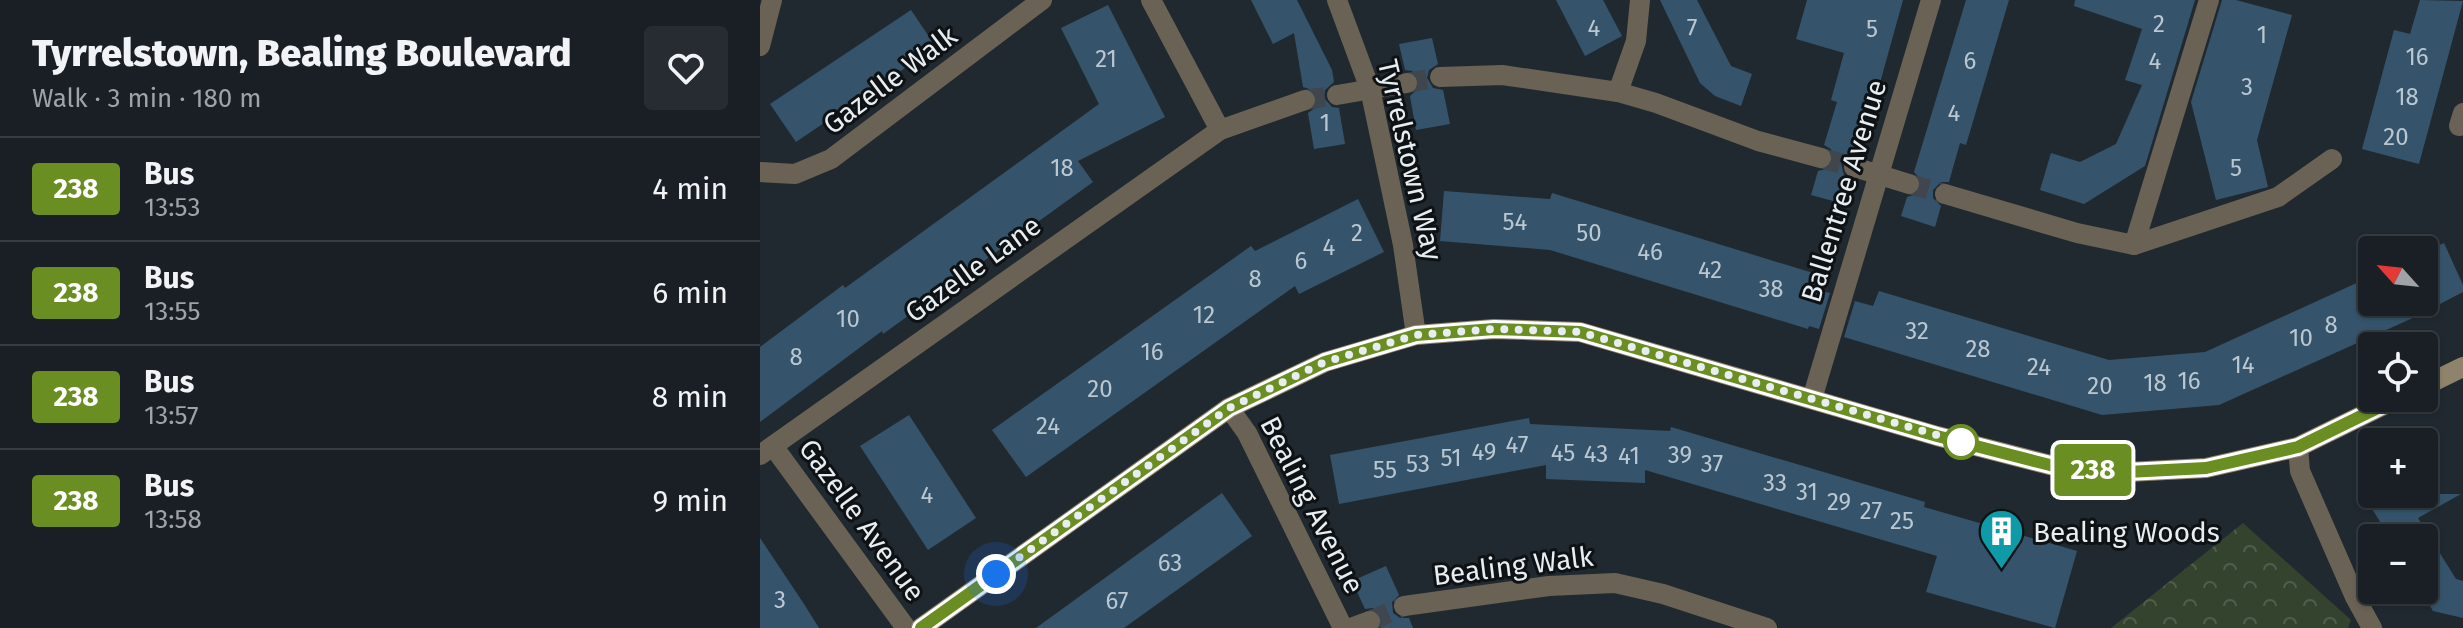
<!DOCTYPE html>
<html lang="en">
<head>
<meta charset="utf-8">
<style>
	body { margin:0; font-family:"Fira Sans",sans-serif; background:#262c31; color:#f1f3f6; height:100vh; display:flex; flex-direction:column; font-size:30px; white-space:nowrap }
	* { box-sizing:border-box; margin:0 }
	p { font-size:26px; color:#9fa2a6 }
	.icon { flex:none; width:44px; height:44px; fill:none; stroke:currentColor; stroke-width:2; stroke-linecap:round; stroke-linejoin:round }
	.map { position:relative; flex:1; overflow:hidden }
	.sheet { display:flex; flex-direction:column; background:#191f24; width:760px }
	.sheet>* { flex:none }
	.badge { padding:0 16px; border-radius:6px; font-size:28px; line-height:52px }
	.needle { width:52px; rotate:297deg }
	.controls { position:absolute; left:1598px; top:236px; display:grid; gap:16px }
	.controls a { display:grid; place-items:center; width:80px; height:80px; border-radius:8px; background:#191f24; box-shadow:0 2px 6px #0004,0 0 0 2px #373d41; font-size:40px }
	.you { position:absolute; width:40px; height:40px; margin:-20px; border:6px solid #fff; border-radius:50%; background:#1a73e8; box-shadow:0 0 0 12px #1a73e833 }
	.map>.badge { position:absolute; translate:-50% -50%; box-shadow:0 0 0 4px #fff }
	.round { display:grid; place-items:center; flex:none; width:84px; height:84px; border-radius:8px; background:#262c31 }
	.head { display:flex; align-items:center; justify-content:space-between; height:136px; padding:0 32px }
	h1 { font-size:38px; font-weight:800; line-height:60px }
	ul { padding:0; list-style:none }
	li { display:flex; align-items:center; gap:24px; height:104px; padding:0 32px; border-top:2px solid #373d41 }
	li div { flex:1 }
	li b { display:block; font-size:30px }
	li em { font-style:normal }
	li .badge { min-width:88px; font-weight:700; text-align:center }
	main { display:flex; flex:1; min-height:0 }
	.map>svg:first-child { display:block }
</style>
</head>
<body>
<main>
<section class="sheet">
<div class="head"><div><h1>Tyrrelstown, Bealing Boulevard</h1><p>Walk · 3 min · 180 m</p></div><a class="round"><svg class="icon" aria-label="heart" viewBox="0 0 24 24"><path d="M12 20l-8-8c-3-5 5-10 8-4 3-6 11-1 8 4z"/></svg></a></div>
<ul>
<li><span class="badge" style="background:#6b8e23;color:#fff">238</span><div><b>Bus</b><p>13:53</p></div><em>4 min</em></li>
<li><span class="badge" style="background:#6b8e23;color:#fff">238</span><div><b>Bus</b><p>13:55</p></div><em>6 min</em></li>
<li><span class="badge" style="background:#6b8e23;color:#fff">238</span><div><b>Bus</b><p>13:57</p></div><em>8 min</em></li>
<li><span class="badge" style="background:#6b8e23;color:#fff">238</span><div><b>Bus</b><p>13:58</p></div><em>9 min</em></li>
</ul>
</section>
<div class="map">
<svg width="1703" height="628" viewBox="0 0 1703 628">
	<defs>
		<pattern id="forest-crowns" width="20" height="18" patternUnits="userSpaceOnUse" patternTransform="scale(2)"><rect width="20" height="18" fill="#33432d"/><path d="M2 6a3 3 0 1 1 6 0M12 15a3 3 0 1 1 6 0" fill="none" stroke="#515e4c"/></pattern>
	</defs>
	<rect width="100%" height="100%" fill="#212930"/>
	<polygon fill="url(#forest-crowns)" points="1483,523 1591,620 1588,628 1351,628"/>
	<g fill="#35546c">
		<polygon points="491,0 537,0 572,70 574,82 565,90 564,98 572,107 579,108 585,144 554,149 548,113 555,108 557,96 553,90 543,87 534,33 513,44"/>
		<polygon points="796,0 843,0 862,36 825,56"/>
		<polygon points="900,0 937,0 971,66 992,74 981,106 955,96 940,83"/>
		<polygon points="1047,0 1143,0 1100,155 1090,155 1081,164 1084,175 1093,180 1084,204 1051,195 1058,171 1070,168 1074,161 1071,149 1064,145 1077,102 1071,100 1084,53 1036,39"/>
		<polygon points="1206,0 1249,0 1206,145 1200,143 1189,182 1181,182 1173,190 1173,198 1181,206 1175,227 1141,216 1147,197 1157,194 1162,187 1161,180 1154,172"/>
		<polygon points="1315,0 1435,0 1385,166 1324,204 1280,190 1291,153 1320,162 1356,144 1382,85 1365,80 1382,29 1314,6"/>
		<polygon points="1462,0 1476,0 1532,15 1497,140 1508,187 1456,200 1431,102"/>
		<polygon points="1660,0 1703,1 1659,164 1602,149 1634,30 1650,34"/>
		<polygon points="348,5 405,117 318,161 333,182 123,334 122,331 0,422 0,347 83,285 85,288 339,104 301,28"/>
		<polygon points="151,10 176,47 36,142 10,104"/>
		<polygon points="672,38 678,64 669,70 667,78 673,88 683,90 690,124 656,130 650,96 659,88 660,80 652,71 645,70 639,44"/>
		<polygon points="684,191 790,199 792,193 1066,277 1062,291 1070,293 1059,329 1049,326 1048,329 790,250 680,241"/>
		<polygon points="598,199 624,252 539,294 535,286 266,477 232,430 491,246 495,251"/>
		<polygon points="1684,243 1703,285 1703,292 1655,317 1459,405 1342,415 1084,337 1095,301 1113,306 1119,291 1349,360 1445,352 1612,276 1612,302 1664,302 1664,252"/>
		<polygon points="149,415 216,518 168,550 100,446"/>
		<polygon points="769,418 770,424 910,431 911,427 1165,502 1164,507 1317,551 1295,628 1166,592 1177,556 885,470 885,483 786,479 786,465 579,504 570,455"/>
		<polygon points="462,493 492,536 364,628 276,628"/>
		<polygon points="1634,494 1701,494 1658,518 1696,579 1703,581 1703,618 1673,611 1661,590 1664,590 1664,538 1630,538 1611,507"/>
		<polygon points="0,538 44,604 59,628 0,628"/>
		<polygon points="626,566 639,595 632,602 633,613 640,618 649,618 653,628 621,628 622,617 619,612 613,608 605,609 592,581"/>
	</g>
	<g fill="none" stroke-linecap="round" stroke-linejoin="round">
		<g stroke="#3f464d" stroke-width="20" stroke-dasharray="20 10" stroke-linecap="butt">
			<polyline points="647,83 680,77"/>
			<polyline points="545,100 577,95"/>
			<polyline points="1061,158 1094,167"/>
			<polyline points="1149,184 1185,194"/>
			<polyline points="610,621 644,606"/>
		</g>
		<g stroke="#6a6254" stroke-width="20">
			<polyline points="391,0 460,130"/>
			<polyline points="577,0 610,89 643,245 656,335"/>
			<polyline points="0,46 12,0"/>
			<polyline points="680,77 742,75 858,92 896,103 998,141 1061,158"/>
			<polyline points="858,92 876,41 880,0"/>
			<polyline points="577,95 647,83"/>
			<polyline points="1699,126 1703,113"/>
			<polyline points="1094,167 1149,184"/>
			<polyline points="0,172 35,174 71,159 282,0"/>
			<polyline points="1185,194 1317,233 1374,245 1518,197 1572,159"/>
			<polyline points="1374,245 1449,0"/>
			<polyline points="1052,399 1171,0"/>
			<polyline points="469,408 487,433 583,628"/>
			<polyline points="13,446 146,628"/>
			<polyline points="1538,447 1540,471 1595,597 1612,628"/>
			<polyline points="0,455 460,130 545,100"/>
			<polyline points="644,606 789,586 855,583 903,594 1007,628"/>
			<polyline points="591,628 610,621"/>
		</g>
		<g stroke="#8f836c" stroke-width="20">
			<polyline points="1664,386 1703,367"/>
			<polyline points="161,628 469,408 565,362 656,335 734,329 820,332 1177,436 1298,467 1367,472 1446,468 1538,447 1638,398"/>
		</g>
	</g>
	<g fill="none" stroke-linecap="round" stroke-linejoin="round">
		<defs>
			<polyline id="line" points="161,628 469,408 565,362 656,335 734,329 820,332 1177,436 1274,461 1298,467 1367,472 1446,468 1538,447 1638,398"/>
		</defs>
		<use href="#line" stroke="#fff" stroke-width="18"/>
		<use href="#line" stroke="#6b8e23" stroke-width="12"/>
		<polyline stroke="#e7edf1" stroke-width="8" stroke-dasharray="0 14.4" points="236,574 469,408 565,362 656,335 734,329 820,332 1201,442"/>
	</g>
	<defs>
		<symbol id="building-pin" viewBox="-11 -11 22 30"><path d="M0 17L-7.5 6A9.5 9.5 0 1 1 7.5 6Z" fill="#0f9aa8" stroke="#0e1215"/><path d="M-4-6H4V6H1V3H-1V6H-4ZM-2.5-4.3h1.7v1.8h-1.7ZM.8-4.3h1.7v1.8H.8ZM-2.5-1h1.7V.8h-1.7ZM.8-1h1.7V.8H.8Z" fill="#fff"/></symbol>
	</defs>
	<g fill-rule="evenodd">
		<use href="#building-pin" x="1216" y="506" width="51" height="69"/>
	</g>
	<circle fill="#fff" stroke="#6b8e23" stroke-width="4" cx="1201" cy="442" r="16"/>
	<g text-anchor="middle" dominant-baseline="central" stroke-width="6" stroke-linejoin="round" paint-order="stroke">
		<g font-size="24" fill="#bac7d0">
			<text x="1399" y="24">2</text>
			<text x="834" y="28">4</text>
			<text x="932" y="28">7</text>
			<text x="1112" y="29">5</text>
			<text x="1502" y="35">1</text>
			<text x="1657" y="57">16</text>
			<text x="346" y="59">21</text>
			<text x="1210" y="61">6</text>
			<text x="1395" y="61">4</text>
			<text x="1487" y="87">3</text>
			<text x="1647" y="97">18</text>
			<text x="1194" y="113">4</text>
			<text x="565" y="123">1</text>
			<text x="1636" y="137">20</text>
			<text x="302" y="168">18</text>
			<text x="1476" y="168">5</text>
			<text x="755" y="222">54</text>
			<text x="597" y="233">2</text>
			<text x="829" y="233">50</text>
			<text x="569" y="247">4</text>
			<text x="890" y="252">46</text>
			<text x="541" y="261">6</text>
			<text x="950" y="270">42</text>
			<text x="495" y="279">8</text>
			<text x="1011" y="289">38</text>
			<text x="444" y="315">12</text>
			<text x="88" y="319">10</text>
			<text x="1571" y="325">8</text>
			<text x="1157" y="331">32</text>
			<text x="1541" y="338">10</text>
			<text x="1218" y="349">28</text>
			<text x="392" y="352">16</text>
			<text x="36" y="357">8</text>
			<text x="1483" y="365">14</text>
			<text x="1279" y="367">24</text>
			<text x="1429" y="381">16</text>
			<text x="1395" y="383">18</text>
			<text x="1340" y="386">20</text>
			<text x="340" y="389">20</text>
			<text x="288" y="426">24</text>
			<text x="757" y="445">47</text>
			<text x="724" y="452">49</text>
			<text x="803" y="453">45</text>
			<text x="836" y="454">43</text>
			<text x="920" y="455">39</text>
			<text x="869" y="456">41</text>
			<text x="691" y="458">51</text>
			<text x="658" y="464">53</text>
			<text x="952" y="464">37</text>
			<text x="625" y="470">55</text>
			<text x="1015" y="483">33</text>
			<text x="1047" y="492">31</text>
			<text x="167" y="495">4</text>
			<text x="1079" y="502">29</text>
			<text x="1111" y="511">27</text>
			<text x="1142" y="521">25</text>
			<text x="410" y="563">63</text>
			<text x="20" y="600">3</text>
			<text x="357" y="601">67</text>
		</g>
		<g font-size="28" fill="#e7edf1" stroke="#0e1215">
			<text transform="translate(130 80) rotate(-37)">Gazelle Walk</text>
			<text transform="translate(650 160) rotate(77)">Tyrrelstown Way</text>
			<text transform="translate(1084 191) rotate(-73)">Ballentree Avenue</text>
			<text transform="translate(213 269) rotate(-36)">Gazelle Lane</text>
			<text transform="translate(552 505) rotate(63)">Bealing Avenue</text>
			<text transform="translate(102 520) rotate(54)">Gazelle Avenue</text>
			<text transform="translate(753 566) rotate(-7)">Bealing Walk</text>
		</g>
		<g font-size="28" fill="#e7edf1" stroke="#0e1215" text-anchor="start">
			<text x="1273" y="532">Bealing Woods</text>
		</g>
	</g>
</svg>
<div class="controls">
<a><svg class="needle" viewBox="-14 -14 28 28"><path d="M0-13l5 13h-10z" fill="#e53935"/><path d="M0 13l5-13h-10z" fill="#9fa2a6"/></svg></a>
<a><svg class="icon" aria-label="locate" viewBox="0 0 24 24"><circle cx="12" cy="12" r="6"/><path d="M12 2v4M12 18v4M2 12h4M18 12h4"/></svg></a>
<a>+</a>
<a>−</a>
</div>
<div class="you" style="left:236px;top:574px"></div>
<b class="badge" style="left:1333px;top:470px;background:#6b8e23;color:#fff">238</b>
</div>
</main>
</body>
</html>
